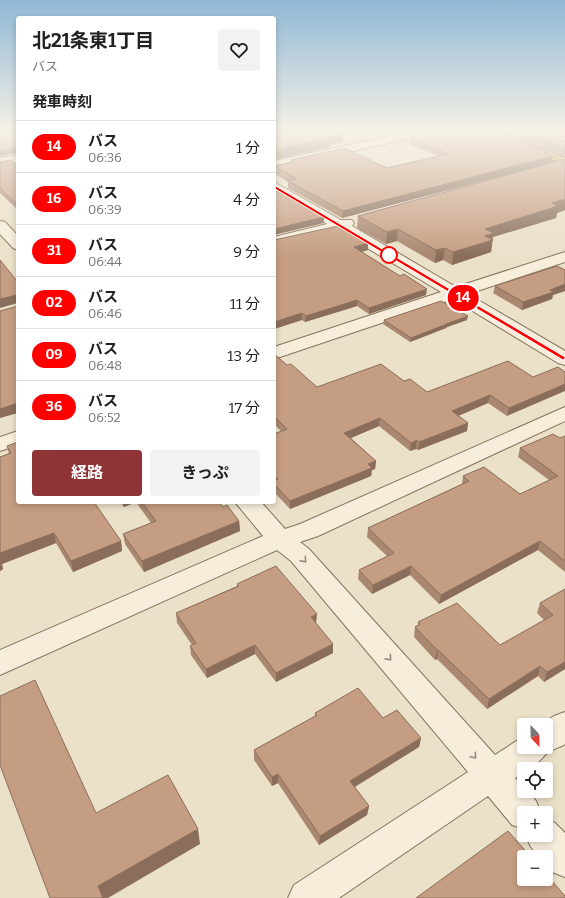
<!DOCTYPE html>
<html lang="ja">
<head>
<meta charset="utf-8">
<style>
	body { margin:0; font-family:Bitter,"Noto Sans JP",serif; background:#f2f2f2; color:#222; height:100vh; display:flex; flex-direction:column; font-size:15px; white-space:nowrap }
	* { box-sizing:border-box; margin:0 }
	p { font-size:13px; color:#767676 }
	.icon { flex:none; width:22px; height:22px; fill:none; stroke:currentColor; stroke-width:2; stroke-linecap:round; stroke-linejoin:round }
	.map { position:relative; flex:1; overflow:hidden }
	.details { position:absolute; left:16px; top:16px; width:260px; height:488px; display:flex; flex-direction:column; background:#fff; border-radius:4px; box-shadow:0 2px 6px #0003 }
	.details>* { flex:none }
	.badge { padding:0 8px; border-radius:13px; font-size:14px; line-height:26px }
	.needle { width:26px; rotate:158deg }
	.fabs { position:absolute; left:517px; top:718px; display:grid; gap:8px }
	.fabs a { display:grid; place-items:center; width:36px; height:36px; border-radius:4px; background:#fff; box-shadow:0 2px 6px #0003; font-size:20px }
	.map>.badge { position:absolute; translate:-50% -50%; box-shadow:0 0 0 2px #fff }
	h2 { padding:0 16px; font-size:15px; line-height:36px }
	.round { display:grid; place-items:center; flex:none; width:42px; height:42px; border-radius:4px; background:#f2f2f2 }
	.overview { display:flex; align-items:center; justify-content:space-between; height:68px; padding:0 16px }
	h1 { font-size:19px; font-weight:700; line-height:30px }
	.action { display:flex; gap:8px; margin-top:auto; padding:8px 16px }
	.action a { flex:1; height:46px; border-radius:4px; background:#8f3436; color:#fff; font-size:16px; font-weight:700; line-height:46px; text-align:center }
	.action a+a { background:#f2f2f2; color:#222 }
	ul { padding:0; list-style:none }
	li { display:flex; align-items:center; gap:12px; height:52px; padding:0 16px; border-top:1px solid #e0e0e0 }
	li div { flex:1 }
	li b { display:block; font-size:15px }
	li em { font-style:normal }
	li .badge { min-width:44px; font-weight:700; text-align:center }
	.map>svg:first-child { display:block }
</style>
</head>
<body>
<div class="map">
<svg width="565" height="898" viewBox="0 0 565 898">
	<rect width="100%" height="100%" fill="#ebe0c8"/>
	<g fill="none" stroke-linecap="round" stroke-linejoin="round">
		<defs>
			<g id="minor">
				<polygon points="413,131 435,131 429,134 274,169 274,161"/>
				<polygon points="18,155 18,163 0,166 0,158"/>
				<polygon points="274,182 341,220 352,220 354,223 352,226 456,287 565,252 565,262 468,294 565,351 565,365 558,363 453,299 274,359 274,347 441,292 337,230 274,245 274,237 327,224 274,192"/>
				<polygon points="0,221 5,222 18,236 18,250 13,248 0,234"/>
				<path d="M 565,407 L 565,421 L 318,536 L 300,542 L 309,549 L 495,755 L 524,736 L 524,747 L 546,747 L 546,725 L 541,725 L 554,716 L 565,712 L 565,744 C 561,747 550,750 547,753 C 541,759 534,769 524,769 L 524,772 L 515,778 L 524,788 L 524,791 L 527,791 L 536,801 L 541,813 L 524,813 L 524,829 L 512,825 L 488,796 L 339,898 L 288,898 L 294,885 L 468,772 L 291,561 L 277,550 L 0,675 L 0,650 L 263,536 L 235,502 L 261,502 L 285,529 L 300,524 Z"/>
				<polygon points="18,431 18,445 0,451 0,437"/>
				<polygon points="546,819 555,823 565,833 565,877 552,872 546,865 546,857 539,857 531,847 525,835 546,835"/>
			</g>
			<polygon id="highway" points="480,131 497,131 565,157 565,165 482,133"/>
		</defs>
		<use href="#minor" stroke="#85735f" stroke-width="2"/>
		<use href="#highway" stroke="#544232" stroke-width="2"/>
		<use href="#minor" fill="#f6eedb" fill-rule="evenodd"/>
		<use href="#highway" fill="#d19f62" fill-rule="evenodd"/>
	</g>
	<g fill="#a98770">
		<polygon points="274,131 343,133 343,142 330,145 330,147 276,159 274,158"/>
		<polygon points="431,131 491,131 547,154 552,163 565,159 565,210 557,213 556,218 493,237 491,252 452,265 443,260 435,263 397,241 386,244 357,228 358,216 537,167 342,218 288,188 288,182 274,173 274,166 291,162 291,160 387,168 438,156 409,144 410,137 431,132"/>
		<polygon points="501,131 535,131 565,141 565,154 563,155"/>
		<polygon points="545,131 565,131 565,138"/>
		<polygon points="0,162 18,166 18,210 0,193"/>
		<polygon points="368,243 368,250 361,252 426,295 369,314 357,306 305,322 302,320 274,329"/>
		<polygon points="495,286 565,291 553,295 552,299 522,310 493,293"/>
		<polygon points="384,320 467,320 447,327 446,328 410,342 383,324"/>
		<polygon points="274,354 287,365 317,387 404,381 427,392 533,377 507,416 488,403 458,416 468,423 467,431 418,450 416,449 410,451 379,426 351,438 376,461 375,469 372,470 371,476 290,509 274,492 274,434 281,431 274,424"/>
		<polygon points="565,436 565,572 538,550 439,604 410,575 372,594 358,579 359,570 387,556 367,537 368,528 462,484 463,476 520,494 549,480 518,457 520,448 560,438"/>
		<polygon points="18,442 18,502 121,541 122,551 73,572 56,543 2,564 3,569 0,571 0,457 9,454 7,446"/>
		<polygon points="120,502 201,502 223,507 239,521 240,531 144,572 125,544 123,534 151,523 136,502 124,507"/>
		<polygon points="237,584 316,624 333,653 276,682 255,654 207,678 191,655 190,646 192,645 177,623 176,613 237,586"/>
		<polygon points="565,589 565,669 544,682 538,676 487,709 437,659 435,660 414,637 415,627 418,626 418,622 500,645 544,620 537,613 540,603"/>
		<polygon points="315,713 383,718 421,738 419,747 355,787 369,806 367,815 319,845 278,783 272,786 254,760 254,750 315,717"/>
	</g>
	<g fill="#8a6e5b">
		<polygon points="343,133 343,142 330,145 330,147 276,159 276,150 326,137"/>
		<polygon points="18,148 18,153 0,156 0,151"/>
		<polygon points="564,148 565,148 565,154 563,155"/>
		<polygon points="547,152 546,158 553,156 551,163 342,218 343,211"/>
		<polygon points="565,199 565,210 557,213 556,218 493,237 491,252 452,265 453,252 485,229 552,203"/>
		<polygon points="324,217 324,223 274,235 274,229"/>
		<polygon points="398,229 397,241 386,244 387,232"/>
		<polygon points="368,243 368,250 354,254 354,247"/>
		<polygon points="445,248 443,260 435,263 436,250"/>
		<polygon points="565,284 565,291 553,295 552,299 522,310 523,302 550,290"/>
		<polygon points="427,289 426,295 369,314 369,308"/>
		<polygon points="17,295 18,303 0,308 0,299"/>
		<polygon points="357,300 357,306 305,322 306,316"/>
		<polygon points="302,313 302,320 274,329 274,322"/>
		<polygon points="468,316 467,320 447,327 446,328 410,342 411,338 446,324"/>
		<polygon points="565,384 565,391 507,416 509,408"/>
		<polygon points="490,395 488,403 451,419 452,411"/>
		<polygon points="18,403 18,413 0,418 0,409"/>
		<polygon points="380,418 379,426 344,441 344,433"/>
		<polygon points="468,423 467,431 418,450 419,442"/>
		<polygon points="417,440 416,449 410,451 411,443"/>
		<polygon points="376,461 375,469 372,470 371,476 290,509 290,501"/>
		<polygon points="123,502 136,502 124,507"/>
		<polygon points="239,521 240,531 144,572 142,561"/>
		<polygon points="54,533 56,543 2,564 3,569 0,571 0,553"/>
		<polygon points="121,541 122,551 73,572 71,561"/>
		<polygon points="540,541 538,550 439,604 441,595"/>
		<polygon points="411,566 410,575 372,594 373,585"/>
		<polygon points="317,614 316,624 311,617"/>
		<polygon points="333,644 333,653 276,682 276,673"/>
		<polygon points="255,645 255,654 207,678 206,669"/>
		<polygon points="437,650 438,650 437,659 435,660"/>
		<polygon points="565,662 565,669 544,682 547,672"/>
		<polygon points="540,666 538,676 487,709 489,699"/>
		<polygon points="421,738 419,747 349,790 350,781"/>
		<polygon points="278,774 278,783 272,786 272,777"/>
		<polygon points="369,806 367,815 319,845 320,836"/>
		<polygon points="198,829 200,844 108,898 101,898 98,886"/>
	</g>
	<g fill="#c59d82" stroke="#8a6e5b">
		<polygon points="0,131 18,131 18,148 0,151"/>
		<polygon points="274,131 339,131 343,133 326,137 330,138 276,150 274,148"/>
		<polygon points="437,131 491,131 547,152 545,153 553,156 343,211 288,181 297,179 274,166 294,162 291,160 344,148 387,168 449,154 410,137"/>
		<polygon points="520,131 535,131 565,141 565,148"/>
		<polygon points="565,159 565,199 552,203 558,206 485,229 494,233 485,236 493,240 453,252 445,248 436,250 398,229 387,232 358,216"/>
		<polygon points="11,160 18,166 18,205 0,188 0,162"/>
		<polygon points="274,187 324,217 274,229"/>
		<polygon points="338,226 368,243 354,247 400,276 404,274 427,289 369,308 357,300 306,316 302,313 274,322 274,240"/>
		<polygon points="0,260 17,281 18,281 18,403 0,409 0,311 18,306 17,295 0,299"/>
		<polygon points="557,266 565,270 565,284 550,290 554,292 523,302 495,286"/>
		<polygon points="441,301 468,316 446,324 447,324 411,338 384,320"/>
		<polygon points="274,354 287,365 291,364 317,387 381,364 404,381 410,379 427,392 508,361 533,377 558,367 565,372 565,384 509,408 490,395 452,411 468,423 419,442 417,440 411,443 380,418 344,433 376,461 368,464 372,468 290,501 274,484 274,480 278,479 274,475 274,434 287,429 274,416"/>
		<polygon points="553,434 560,438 565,436 565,561 540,541 441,595 411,566 373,585 359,570 394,553 368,528 469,481 463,476 484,467 520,494 558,476 520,448"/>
		<polygon points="18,442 18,502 94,502 121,541 71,561 54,533 0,553 0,457 11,453 7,446"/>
		<polygon points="142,502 219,502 223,507 227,505 239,521 142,561 123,534 156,521"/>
		<polygon points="276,566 317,614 311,617 333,644 276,673 255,645 206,669 190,646 196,643 176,613 239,586 237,584"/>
		<polygon points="565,589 565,662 547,672 540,666 489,699 438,650 437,650 415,627 420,624 418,622 457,603 500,645 553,615 540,603"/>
		<polygon points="35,680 96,813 168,775 198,829 98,886 103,898 50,898 0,765 0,696"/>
		<polygon points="358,688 383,718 397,710 421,738 350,781 369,806 320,836 278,774 272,777 254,750 317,715 315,713"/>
		<polygon points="508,831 531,857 524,857 524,879 546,879 546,874 565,896 565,898 416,898"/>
	</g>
	<defs><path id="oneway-chevron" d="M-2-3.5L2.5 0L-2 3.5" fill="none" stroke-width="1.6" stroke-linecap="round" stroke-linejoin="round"/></defs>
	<g stroke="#968c7e">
		<use href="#oneway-chevron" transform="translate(304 560) rotate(49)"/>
		<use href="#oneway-chevron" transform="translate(389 658) rotate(49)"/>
		<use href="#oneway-chevron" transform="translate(474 756) rotate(49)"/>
	</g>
	<linearGradient id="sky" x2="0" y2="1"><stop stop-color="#8fb8d5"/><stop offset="0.51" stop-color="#f6f1e6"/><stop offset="1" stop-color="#f6f1e6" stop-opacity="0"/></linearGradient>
	<rect width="565" height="257" fill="url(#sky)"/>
	<polygon fill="#f00" stroke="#fff" points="274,185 565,357 565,359 563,360 272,187"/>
	<circle fill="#fff" stroke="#f00" stroke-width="2" cx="389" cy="255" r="8"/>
</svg>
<div class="fabs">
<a><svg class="needle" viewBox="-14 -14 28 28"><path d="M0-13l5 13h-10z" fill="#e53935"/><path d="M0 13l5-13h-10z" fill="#767676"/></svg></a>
<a><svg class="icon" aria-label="locate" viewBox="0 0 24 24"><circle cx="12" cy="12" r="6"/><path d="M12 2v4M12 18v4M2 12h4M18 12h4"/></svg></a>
<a>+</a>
<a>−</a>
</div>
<b class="badge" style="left:463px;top:298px;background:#f00;color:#fff">14</b>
<section class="details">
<div class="overview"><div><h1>北21条東1丁目</h1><p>バス</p></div><a class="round"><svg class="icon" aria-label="heart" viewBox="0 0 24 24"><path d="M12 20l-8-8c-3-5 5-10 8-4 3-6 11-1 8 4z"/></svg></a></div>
<h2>発車時刻</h2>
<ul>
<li><span class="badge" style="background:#f00;color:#fff">14</span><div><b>バス</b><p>06:36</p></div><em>1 分</em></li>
<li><span class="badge" style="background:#f00;color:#fff">16</span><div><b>バス</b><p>06:39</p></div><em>4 分</em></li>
<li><span class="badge" style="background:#f00;color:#fff">31</span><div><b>バス</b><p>06:44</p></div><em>9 分</em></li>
<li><span class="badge" style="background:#f00;color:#fff">02</span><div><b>バス</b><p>06:46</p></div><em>11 分</em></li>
<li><span class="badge" style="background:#f00;color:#fff">09</span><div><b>バス</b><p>06:48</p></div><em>13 分</em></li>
<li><span class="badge" style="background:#f00;color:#fff">36</span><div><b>バス</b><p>06:52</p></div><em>17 分</em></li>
</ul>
<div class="action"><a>経路</a><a>きっぷ</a></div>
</section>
</div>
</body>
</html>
